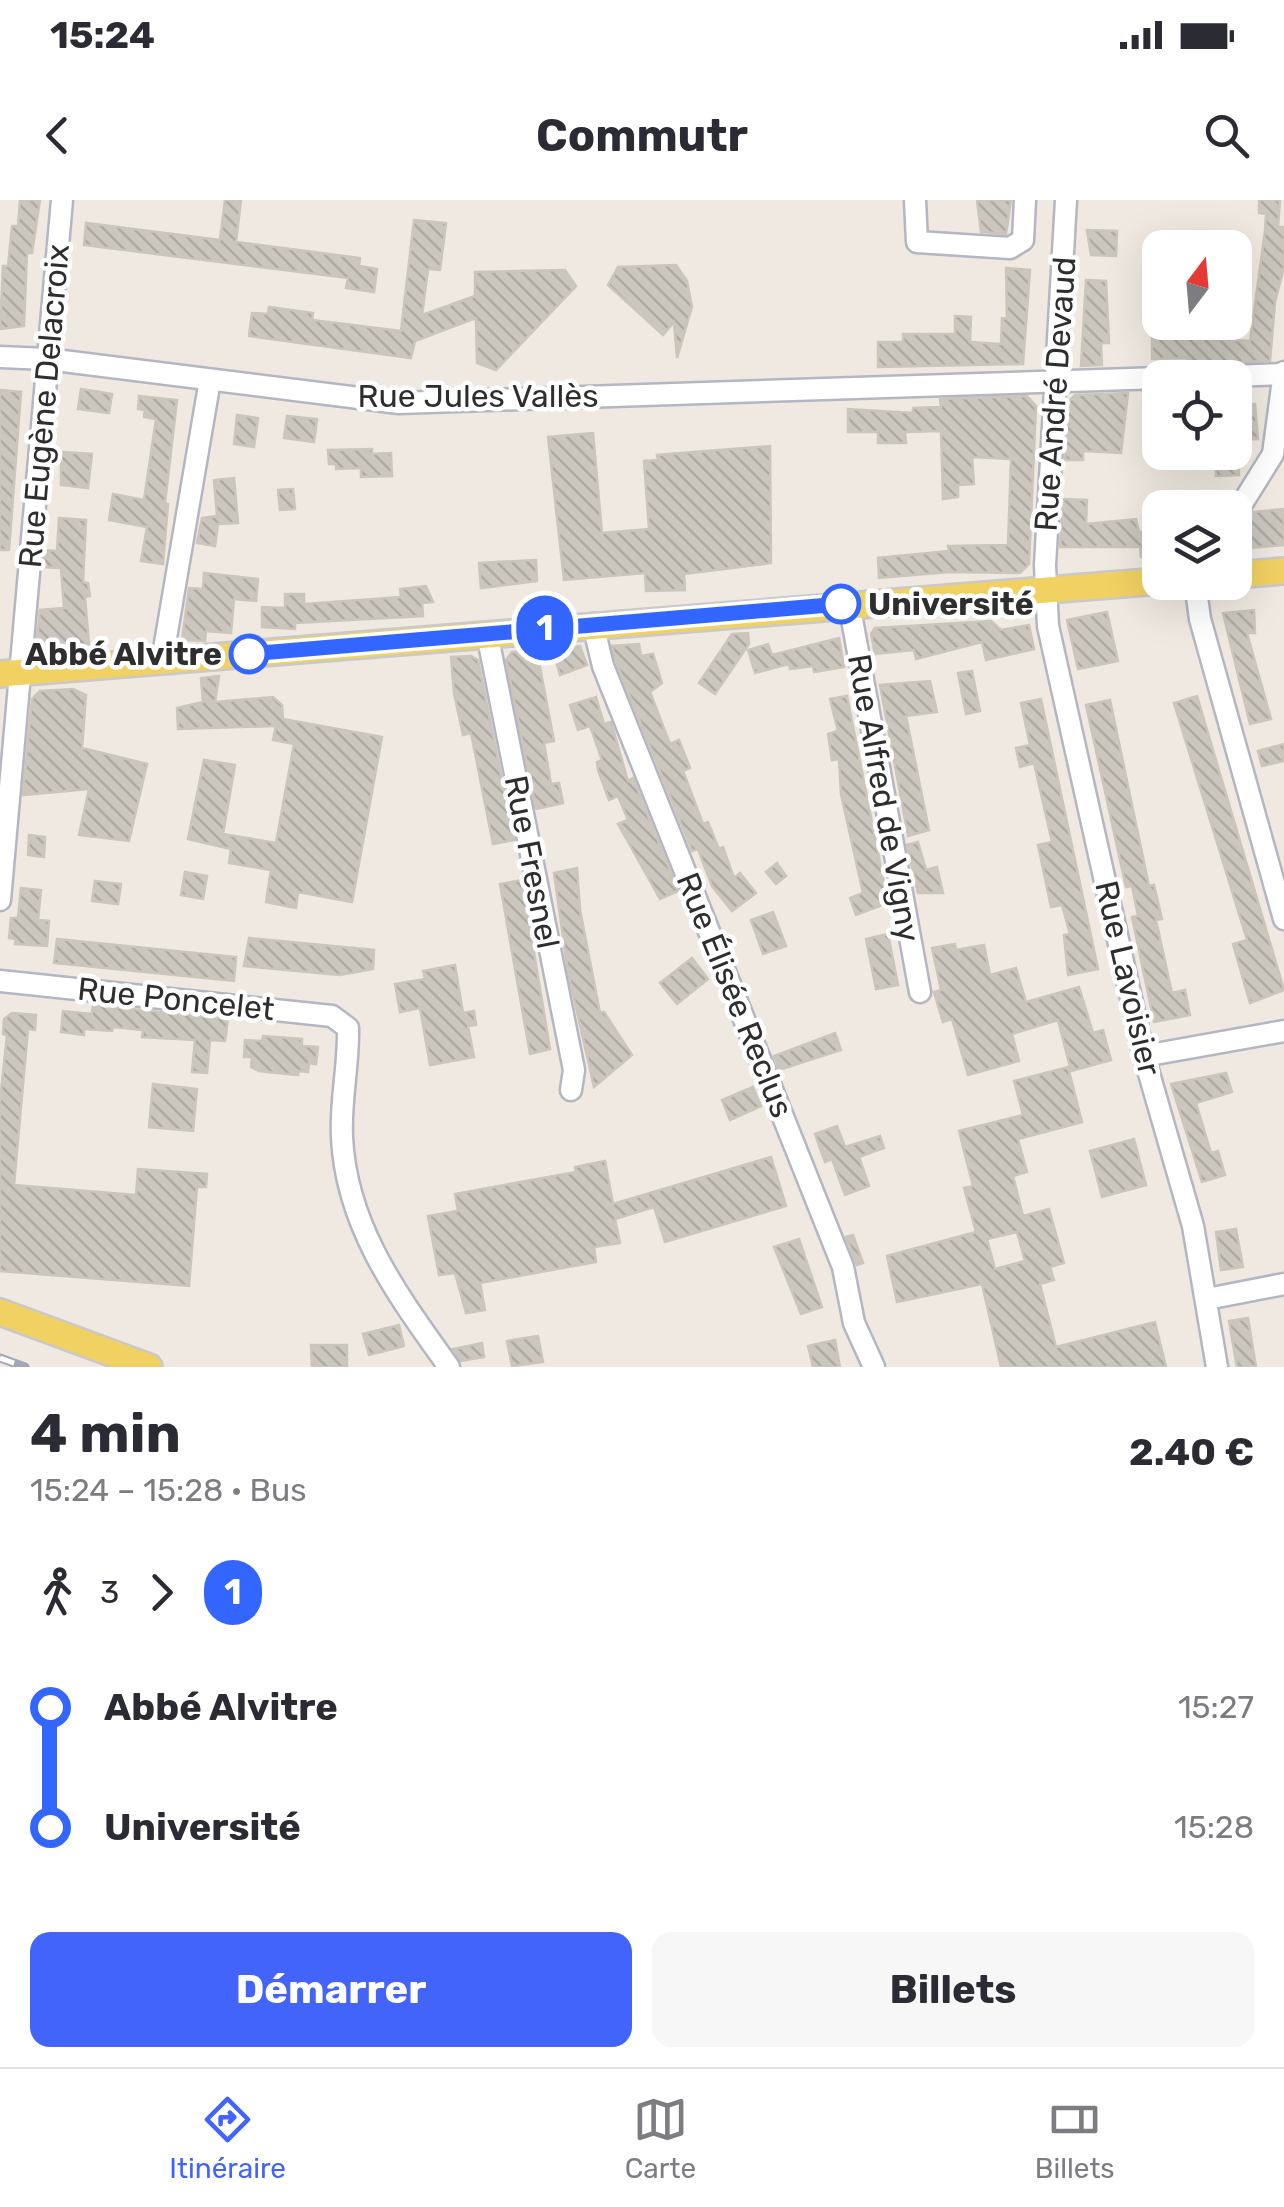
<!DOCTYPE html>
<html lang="fr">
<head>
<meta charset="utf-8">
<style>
	body { margin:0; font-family:Rubik,sans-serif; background:#f7f7f7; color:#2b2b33; height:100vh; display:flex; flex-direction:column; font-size:38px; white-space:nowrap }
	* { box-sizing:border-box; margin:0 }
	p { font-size:32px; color:#7c7c81 }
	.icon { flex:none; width:55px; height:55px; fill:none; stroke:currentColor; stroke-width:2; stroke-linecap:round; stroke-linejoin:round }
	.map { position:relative; height:1167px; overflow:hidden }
	.side { display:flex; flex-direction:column; background:#fff; flex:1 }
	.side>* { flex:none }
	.badge { padding:0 20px; border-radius:32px; font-size:35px; line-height:65px }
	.needle { width:65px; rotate:16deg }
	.controls { position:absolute; left:1142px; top:30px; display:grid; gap:20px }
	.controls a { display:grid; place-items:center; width:110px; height:110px; border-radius:20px; background:#fff; box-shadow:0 10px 40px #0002; font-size:50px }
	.map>.badge { position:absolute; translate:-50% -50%; box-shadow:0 0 0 5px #fff }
	.legs { display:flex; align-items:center; gap:15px; height:110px; padding:0 30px; font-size:32px }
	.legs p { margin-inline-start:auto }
	.overview { display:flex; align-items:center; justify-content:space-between; height:170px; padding:0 30px }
	h1 { font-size:55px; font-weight:700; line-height:75px }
	.cta { display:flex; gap:20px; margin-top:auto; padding:20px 30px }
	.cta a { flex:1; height:115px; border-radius:20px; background:#4264fb; color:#fff; font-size:40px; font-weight:700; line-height:115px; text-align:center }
	.cta a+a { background:#f7f7f7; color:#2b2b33 }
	ul { padding:0 30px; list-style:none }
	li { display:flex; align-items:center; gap:35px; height:120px; font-size:38px }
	li i { display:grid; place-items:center; width:15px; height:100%; margin:0 12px; background:currentColor }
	li i::after { content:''; width:25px; height:25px; margin:-12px; border:8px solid; border-radius:50%; background:#fff }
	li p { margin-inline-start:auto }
	li:first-child i { background:linear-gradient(#0000 50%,currentColor 0) }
	li:last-child i { background:linear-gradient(currentColor 50%,#0000 0) }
	.status { display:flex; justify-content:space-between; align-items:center; height:70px; padding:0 50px; background:#fff; direction:ltr }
	.status svg { height:28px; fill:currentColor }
	header { display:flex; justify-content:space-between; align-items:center; height:130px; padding:0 30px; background:#fff; font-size:45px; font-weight:700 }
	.menu { display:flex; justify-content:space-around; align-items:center; height:140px; border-top:2px solid #e1e1e2; background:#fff; font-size:28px; color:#7c7c81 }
	.menu a { display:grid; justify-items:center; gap:5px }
	.menu .on { color:#4264fb }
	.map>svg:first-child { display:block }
</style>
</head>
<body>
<div class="status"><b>15:24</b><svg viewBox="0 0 49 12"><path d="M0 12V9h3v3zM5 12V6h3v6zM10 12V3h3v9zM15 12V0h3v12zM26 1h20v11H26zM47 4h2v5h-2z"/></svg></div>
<header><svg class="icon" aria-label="back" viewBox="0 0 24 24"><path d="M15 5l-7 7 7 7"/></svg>Commutr<svg class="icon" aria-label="search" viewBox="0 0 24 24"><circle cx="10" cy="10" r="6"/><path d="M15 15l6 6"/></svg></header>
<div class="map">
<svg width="1284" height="1167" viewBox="0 0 1284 1167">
	<defs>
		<pattern id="building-back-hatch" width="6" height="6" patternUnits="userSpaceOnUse" patternTransform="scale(2.5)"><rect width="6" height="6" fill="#cbc7bf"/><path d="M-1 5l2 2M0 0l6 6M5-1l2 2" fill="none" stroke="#afaba4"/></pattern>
	</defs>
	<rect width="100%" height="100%" fill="#efe9e1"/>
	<g fill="url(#building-back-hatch)" stroke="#cbc5ba" stroke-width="2.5" fill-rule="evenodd">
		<polygon points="20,0 40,0 32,53 27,53 24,126 0,129 3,66 8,66 12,26 18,26"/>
		<polygon points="225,0 241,0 236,42 360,58 359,66 377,69 374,92 346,88 348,78 84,45 86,23 220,40"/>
		<polygon points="977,0 1011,0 1006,34 981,32"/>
		<polygon points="1259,0 1280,0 1278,27 1284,27 1284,67 1275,102 1270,161 1187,164 1187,158 1152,159 1152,136 1250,141 1265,31 1266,14 1259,13"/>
		<polygon points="414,20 446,23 440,70 428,69 422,115 475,96 475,72 565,70 576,86 496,170 477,163 476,118 415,141 411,158 249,136 252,113 268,114 269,107 313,113 312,120 401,131"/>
		<polygon points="1087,30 1117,31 1116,56 1091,55"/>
		<polygon points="676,65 687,81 692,107 677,158 674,122 663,135 608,85 618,67"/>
		<polygon points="1006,68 1030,70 1023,164 878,167 878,142 903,142 903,134 955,134 955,116 971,117 970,142 1001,144 1002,118 1007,119"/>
		<polygon points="1086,80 1106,81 1109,143 1101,143 1102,165 1081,166"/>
		<polygon points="81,189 112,194 109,213 78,209"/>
		<polygon points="0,190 21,192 9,350 0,350"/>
		<polygon points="1128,193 1121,253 1083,251 1083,260 1065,260 1068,202 1075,195"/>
		<polygon points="139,196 177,200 165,303 168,304 163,364 141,361 147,327 109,320 113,294 144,300 156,219 144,217 145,210 138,209"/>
		<polygon points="1027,196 1036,206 1029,364 1020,373 950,372 879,378 878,358 949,351 948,346 1008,345 1011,259 972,257 974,284 958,285 958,297 943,299 941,231 905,232 906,243 878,243 878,232 848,232 848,209 913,213 913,208 941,207 940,199"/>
		<polygon points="1255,204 1258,239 1235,240 1235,205"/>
		<polygon points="237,215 258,218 254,247 234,244"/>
		<polygon points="287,216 317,219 314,242 284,238"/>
		<polygon points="593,233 602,333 649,329 644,261 658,260 657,255 770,246 771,363 684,374 685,390 646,391 645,373 564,380 548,237"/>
		<polygon points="372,249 372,254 391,253 392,276 361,277 361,268 336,269 336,264 329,264 328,250"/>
		<polygon points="61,252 92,254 88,288 61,285"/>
		<polygon points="1215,252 1238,252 1239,275 1216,276"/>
		<polygon points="234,278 238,323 218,324 215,346 197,343 202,318 217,316 214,280"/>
		<polygon points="293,289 295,309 280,310 278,290"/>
		<polygon points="1063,299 1087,300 1086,324 1136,319 1139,332 1160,330 1160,355 1141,357 1140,347 1060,347"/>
		<polygon points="1284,309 1284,345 1249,348 1250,356 1235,357 1235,335 1253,312"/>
		<polygon points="59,318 86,320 83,382 88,383 90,396 85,397 89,444 43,448 37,440 40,410 64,408 61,368 43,367 45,350 57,351"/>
		<polygon points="536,360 537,381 481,388 479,363"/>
		<polygon points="204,373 258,379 256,401 234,399 231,433 206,431 205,441 182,440 189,388 203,389"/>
		<polygon points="426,386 433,402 422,403 423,416 295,423 295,429 262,427 262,407 285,408 285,394 304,394 304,404 401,397 400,389"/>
		<polygon points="1254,410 1255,433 1247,433 1271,519 1250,524 1223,413"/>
		<polygon points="1107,412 1118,461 1078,469 1067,420"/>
		<polygon points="991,421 1001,430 1029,425 1034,449 986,460 982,442 916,459 914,450 875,454 871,434 875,428"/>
		<polygon points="748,433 749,444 715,494 699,483 732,434"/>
		<polygon points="839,438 844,467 814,472 813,466 790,469 789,464 755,473 748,450 768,444 772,455"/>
		<polygon points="639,444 641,456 653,454 662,483 650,492 670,544 679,540 690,568 683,571 703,624 708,622 719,649 723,647 734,678 740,673 756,693 732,711 712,686 698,649 692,651 615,459 612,446"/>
		<polygon points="580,446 587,465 560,475 554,454 559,454 558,448"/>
		<polygon points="528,451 531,458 538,457 554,541 544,543 551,584 559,583 563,603 536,609 506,460 512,452"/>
		<polygon points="471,456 478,460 514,640 493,644 471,533 463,535 454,493 451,457"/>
		<polygon points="972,471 980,511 966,514 958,473"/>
		<polygon points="219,476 215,502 273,497 282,505 283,519 382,537 352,702 298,692 296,708 266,702 271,670 229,663 231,649 188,639 204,560 235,565 223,634 276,643 294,544 273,540 276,526 178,529 177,508 203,502 201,478"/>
		<polygon points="930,481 937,512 906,516 929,630 908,636 880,485"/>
		<polygon points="73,489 86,495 82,548 147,564 129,641 79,635 89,589 23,595 32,499 40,491"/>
		<polygon points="847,496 888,703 856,715 850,698 863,693 841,594 839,559 832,560 828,534 838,531 830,499"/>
		<polygon points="1197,496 1284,790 1250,803 1233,744 1247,740 1174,503"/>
		<polygon points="596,497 604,524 611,522 628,581 633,578 678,691 660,699 618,624 628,620 618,596 609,600 598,570 597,562 602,560 590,526 578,530 570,505"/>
		<polygon points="1041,499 1098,769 1068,775 1064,735 1070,734 1062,705 1051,707 1038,645 1052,642 1034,563 1020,567 1016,548 1030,545 1021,503"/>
		<polygon points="1110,500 1149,686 1154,685 1162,719 1156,720 1172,793 1185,790 1190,815 1154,822 1132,717 1138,716 1132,686 1126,687 1086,505"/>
		<polygon points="1284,544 1284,561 1262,566 1258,551"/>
		<polygon points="29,635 45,637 44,657 28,655"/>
		<polygon points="918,642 926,670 937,667 943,693 918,693 907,645"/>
		<polygon points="777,663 786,676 776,684 766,672"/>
		<polygon points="577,668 580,710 600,813 604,812 632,855 594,887 568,772 554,673"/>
		<polygon points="185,672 207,676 203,699 181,695"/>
		<polygon points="522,680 550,849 530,854 500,684"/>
		<polygon points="95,681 121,684 118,704 92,701"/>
		<polygon points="21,688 41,690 38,720 49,721 47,746 15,744 16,739 9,738 11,718 18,718"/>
		<polygon points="773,712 786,746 763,754 751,720"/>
		<polygon points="888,734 898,785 876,789 866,739"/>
		<polygon points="249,738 374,750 373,769 340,775 244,766"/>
		<polygon points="57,739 236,757 234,781 54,763"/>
		<polygon points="955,744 956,750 984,745 990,775 1016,768 1026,802 1079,787 1093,833 1103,830 1111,860 1071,871 1058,820 1012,834 1019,861 968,875 952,819 943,822 934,792 941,790 932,748"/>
		<polygon points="692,758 708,779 677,804 660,783"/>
		<polygon points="455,765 463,813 474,811 476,825 468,826 474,857 430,865 420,808 400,812 395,784 425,779 423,771"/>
		<polygon points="93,805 228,819 225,841 210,840 207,873 192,872 195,840 142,837 143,830 113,827 112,831 84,829 84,835 61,832 63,811 92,814"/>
		<polygon points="12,813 36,815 35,830 28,829 14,985 136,995 138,969 207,974 206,987 197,987 189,1086 0,1071 0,901 7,835 3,834 4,819"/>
		<polygon points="835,833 841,850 779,870 774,856"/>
		<polygon points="263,836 302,839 302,846 318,847 316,864 309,863 308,872 298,871 298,875 259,871 251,867 252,857 244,857 245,840 262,841"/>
		<path d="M 1068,867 L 1082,922 L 1018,939 L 1027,972 L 1013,976 L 1023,1016 L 1049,1009 L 1064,1063 L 1050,1067 L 1054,1080 L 1040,1084 L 1056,1147 L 1155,1122 L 1166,1167 L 1001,1167 L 982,1084 L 897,1102 L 887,1056 L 976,1032 L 964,988 L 973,986 L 959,931 L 1023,915 L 1014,881 ZM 1017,1032 L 1025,1061 L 995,1069 L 987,1039 Z"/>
		<polygon points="1226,873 1232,892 1196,903 1211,953 1218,951 1225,975 1202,982 1171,884"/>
		<polygon points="153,884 197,889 193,931 149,927"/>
		<polygon points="753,887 761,906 730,920 722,900"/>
		<polygon points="837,926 845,947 880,936 884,948 859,957 869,986 845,995 832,959 825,962 815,934"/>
		<polygon points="1134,939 1146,985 1102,997 1090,951"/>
		<polygon points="771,957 786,1006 665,1042 654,1007 615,1019 620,1043 594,1047 596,1062 480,1083 485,1110 466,1113 455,1073 439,1075 428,1016 458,1011 455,994 576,972 575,967 605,961 613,1004"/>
		<polygon points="1236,1029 1243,1067 1221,1070 1216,1032"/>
		<polygon points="853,1035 863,1063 857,1065 846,1037"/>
		<polygon points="799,1039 822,1107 801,1114 774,1047"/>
		<polygon points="1248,1118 1256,1167 1237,1167 1229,1121"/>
		<polygon points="399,1125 404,1146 369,1155 363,1134"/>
		<polygon points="538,1136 543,1162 512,1166 507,1141"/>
		<polygon points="835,1140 840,1167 813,1167 808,1146"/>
		<polygon points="482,1143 484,1157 461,1161 453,1149"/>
		<polygon points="311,1145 347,1145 347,1167 312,1167"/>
	</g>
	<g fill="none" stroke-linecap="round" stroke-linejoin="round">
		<defs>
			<g id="minor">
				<polyline points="915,0 917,42 1010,48 1023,40 1025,0"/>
				<polyline points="1066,0 1045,365 1048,426 1144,856 1193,1026 1217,1167"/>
				<polyline points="0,157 47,159 399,203 1160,178"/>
				<polyline points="1177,178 1284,174"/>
				<polyline points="1235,315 1273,254 1284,172"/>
				<polyline points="1195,382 1200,419 1284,719"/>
				<polyline points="849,403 920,792"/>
				<polyline points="593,424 603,466 843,1067 854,1123 874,1167"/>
				<polyline points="487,433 574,870 571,890"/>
				<polyline points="162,461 210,180"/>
				<polyline points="0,700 62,0"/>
				<path d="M 0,781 L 332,816 L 348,828 C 349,865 340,901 342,937 C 346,1027 399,1097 449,1167"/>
				<polyline points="1144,856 1284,831"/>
				<polyline points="1207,1099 1284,1084"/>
			</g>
			<g id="major">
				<polyline points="1235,375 1284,371"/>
				<polyline points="0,474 1160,381"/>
				<polyline points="0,1112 149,1167"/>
			</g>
		</defs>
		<use href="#minor" stroke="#b4b7c1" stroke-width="25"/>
		<use href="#major" stroke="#c9c9c9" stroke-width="30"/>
		<use href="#minor" stroke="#fff" stroke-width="20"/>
		<use href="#major" stroke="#f2d163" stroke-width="25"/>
		<defs>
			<polyline id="rail" points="0,1158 25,1167"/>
		</defs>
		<use href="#rail" stroke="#a3a6b8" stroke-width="9"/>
		<use href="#rail" stroke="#fff" stroke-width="5" stroke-dasharray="15" stroke-linecap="butt"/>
	</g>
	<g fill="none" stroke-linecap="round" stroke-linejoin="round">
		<defs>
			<polyline id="line-1" points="249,454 841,404"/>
		</defs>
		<use href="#line-1" stroke="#fff" stroke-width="22"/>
		<use href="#line-1" stroke="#36f" stroke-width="15"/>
	</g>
	<g fill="#fff" stroke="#36f" stroke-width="5">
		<circle cx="841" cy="404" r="18"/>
		<circle cx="249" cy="454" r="18"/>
	</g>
	<g text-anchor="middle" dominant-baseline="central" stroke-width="9" stroke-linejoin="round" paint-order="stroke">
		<g font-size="32" fill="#2e2e2e" stroke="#fff">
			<text transform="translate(1055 194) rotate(-86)">Rue André Devaud</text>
			<text x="478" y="196">Rue Jules Vallès</text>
			<text transform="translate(44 206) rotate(-85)">Rue Eugène Delacroix</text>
			<text transform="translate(884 598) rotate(80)">Rue Alfred de Vigny</text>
			<text transform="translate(532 662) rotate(79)">Rue Fresnel</text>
			<text transform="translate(1128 778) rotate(77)">Rue Lavoisier</text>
			<text transform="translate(735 795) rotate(68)">Rue Élisée Reclus</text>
			<text transform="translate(176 799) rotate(6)">Rue Poncelet</text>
		</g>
		<g font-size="32" font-weight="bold" fill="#2e2e2e" stroke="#fff" text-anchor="start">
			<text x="868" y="404">Université</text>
			<text x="222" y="454" text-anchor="end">Abbé Alvitre</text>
		</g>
	</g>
</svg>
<div class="controls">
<a><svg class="needle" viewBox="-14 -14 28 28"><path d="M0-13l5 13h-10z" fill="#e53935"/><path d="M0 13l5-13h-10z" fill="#7c7c81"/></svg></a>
<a><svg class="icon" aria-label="locate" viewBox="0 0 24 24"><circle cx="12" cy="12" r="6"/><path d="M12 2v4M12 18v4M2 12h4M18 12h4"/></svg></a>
<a><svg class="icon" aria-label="layers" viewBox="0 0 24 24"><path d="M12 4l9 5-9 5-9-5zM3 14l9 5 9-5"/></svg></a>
</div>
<b class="badge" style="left:545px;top:428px;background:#36f;color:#fff">1</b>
</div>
<section class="side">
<div class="overview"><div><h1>4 min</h1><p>15:24 – 15:28 · Bus</p></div><b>2.40 €</b></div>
<div class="legs"><svg class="icon" aria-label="walk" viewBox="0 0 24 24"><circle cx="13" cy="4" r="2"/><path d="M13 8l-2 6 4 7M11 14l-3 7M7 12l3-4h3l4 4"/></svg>3<svg class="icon" aria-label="forward" viewBox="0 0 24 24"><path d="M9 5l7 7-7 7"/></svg><b class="badge" style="background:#36f;color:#fff">1</b></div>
<ul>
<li><i style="color:#36f"></i><b>Abbé Alvitre</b><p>15:27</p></li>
<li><i style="color:#36f"></i><b>Université</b><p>15:28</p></li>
</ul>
<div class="cta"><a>Démarrer</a><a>Billets</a></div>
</section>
<nav class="menu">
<a class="on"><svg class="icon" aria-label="directions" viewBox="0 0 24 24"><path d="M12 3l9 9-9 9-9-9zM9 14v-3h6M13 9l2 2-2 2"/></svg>Itinéraire</a>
<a><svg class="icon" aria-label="map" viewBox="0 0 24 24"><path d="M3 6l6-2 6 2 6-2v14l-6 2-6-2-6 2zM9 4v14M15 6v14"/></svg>Carte</a>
<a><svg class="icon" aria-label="tickets" viewBox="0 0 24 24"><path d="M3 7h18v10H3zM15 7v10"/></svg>Billets</a>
</nav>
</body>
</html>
